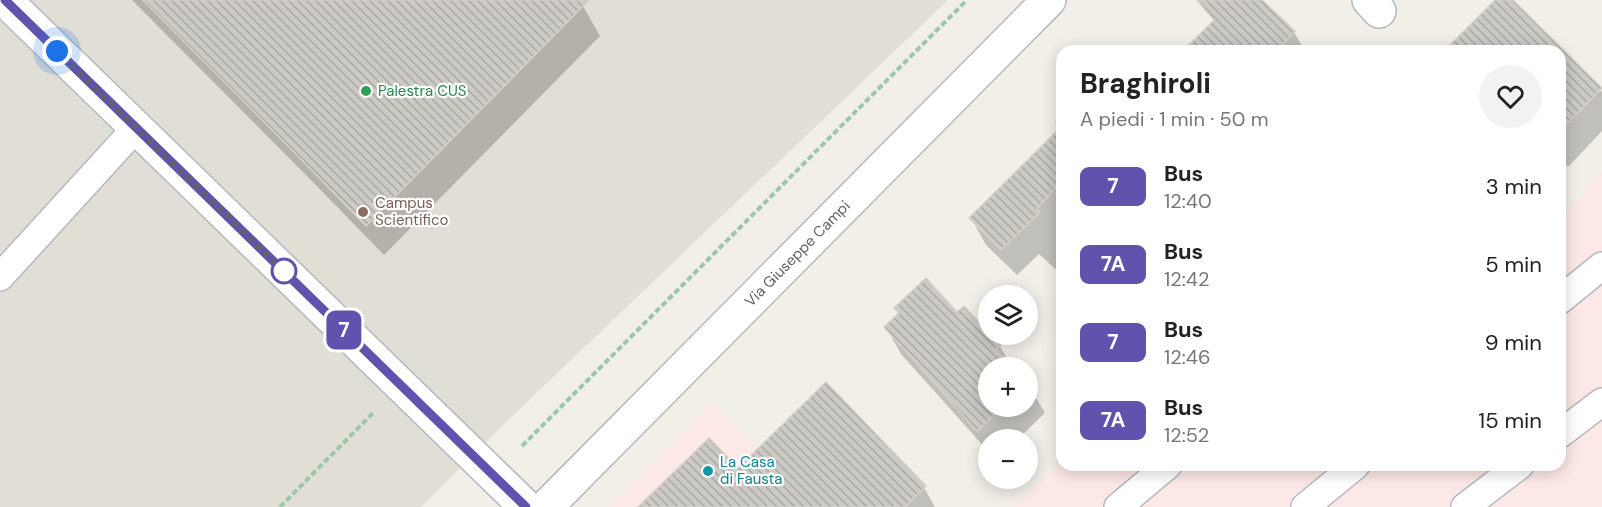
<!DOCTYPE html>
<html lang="it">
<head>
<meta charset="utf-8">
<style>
	body { margin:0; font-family:"DM Sans",sans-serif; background:#f2f2f2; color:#222; height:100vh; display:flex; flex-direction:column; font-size:22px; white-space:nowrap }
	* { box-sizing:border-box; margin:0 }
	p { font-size:20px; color:#767676 }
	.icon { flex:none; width:33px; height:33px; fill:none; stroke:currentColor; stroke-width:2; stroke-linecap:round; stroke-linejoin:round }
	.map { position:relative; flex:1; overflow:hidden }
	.sheet { position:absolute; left:1056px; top:45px; width:510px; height:426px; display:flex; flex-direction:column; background:#fff; border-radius:18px; box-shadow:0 3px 15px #0003 }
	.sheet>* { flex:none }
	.badge { padding:0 12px; border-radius:9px; font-size:21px; line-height:39px }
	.buttons { position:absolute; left:978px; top:285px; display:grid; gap:12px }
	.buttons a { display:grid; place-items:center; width:60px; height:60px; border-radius:50%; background:#fff; box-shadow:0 3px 15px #0003; font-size:30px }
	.you { position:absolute; width:30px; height:30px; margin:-15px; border:4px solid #fff; border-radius:50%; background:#1a73e8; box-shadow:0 0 0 9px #1a73e833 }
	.map>.badge { position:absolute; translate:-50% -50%; box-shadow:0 0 0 3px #fff }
	.round { display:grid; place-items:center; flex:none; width:63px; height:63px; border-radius:32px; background:#f2f2f2 }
	.overview { display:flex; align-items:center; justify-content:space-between; height:102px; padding:0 24px }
	h1 { font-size:28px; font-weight:700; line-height:45px }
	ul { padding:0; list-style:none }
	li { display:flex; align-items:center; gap:18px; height:78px; padding:0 24px }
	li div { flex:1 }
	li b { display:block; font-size:22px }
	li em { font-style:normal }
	li .badge { min-width:66px; font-weight:700; text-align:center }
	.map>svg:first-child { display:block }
</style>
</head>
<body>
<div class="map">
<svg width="1602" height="507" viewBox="0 0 1602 507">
	<defs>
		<pattern id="building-back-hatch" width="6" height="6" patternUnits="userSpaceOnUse" patternTransform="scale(1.5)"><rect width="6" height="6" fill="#cccac5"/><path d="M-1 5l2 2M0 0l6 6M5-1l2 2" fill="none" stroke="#a9a8a4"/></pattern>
	</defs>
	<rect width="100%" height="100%" fill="#f1efe8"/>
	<polygon fill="#e1ded6" points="0,0 948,0 503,425 421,507 0,507"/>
	<g fill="#fce8e6">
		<polygon points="1602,173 1602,507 1013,507 1062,462 1062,465 1560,465 1560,218"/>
		<polygon points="712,403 816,507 608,507"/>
	</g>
	<g fill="#0003">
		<polygon points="132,0 577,0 583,6 600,36 384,255 307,176"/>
		<polygon points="1237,0 1260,0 1294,32 1305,51 1203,51"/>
		<polygon points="1497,0 1511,0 1602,92 1602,131 1568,167 1560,159 1560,51 1458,51"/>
		<polygon points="1062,115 1062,275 1039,254 1017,275 986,245 971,218 1060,130 1055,122"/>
		<polygon points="1062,300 1062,314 1057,305"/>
		<polygon points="964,308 1000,346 1012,368 988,368 988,406 1028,406 1028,384 1045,413 1018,439 1016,437 1013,440 988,440 988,451 901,354 886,327 957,314"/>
		<polygon points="738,471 922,484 935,507 643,507"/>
	</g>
	<g fill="url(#building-back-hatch)" stroke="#d6d1c6" stroke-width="1.5">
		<polygon points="143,0 589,0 366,226 288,146"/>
		<polygon points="1197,0 1262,0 1295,31 1276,51 1183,51 1214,20"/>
		<polygon points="1495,0 1513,0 1602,88 1560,131 1560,51 1444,51"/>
		<polygon points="1062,126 1062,180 1037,209 1040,212 1001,250 969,218"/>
		<polygon points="926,278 957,312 964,306 988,332 988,334 991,334 1001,345 995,350 1013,368 988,368 988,406 1004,406 977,431 884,327 899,313 894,308"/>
		<polygon points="826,382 926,486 905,507 638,507 709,438 738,468"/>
	</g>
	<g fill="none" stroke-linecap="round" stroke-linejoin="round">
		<defs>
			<g id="service">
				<polyline points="0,277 136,128"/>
				<polyline points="1560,300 1602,266"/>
				<polyline points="1560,434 1602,402"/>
				<polyline points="1118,507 1168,465"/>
				<polyline points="1305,507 1356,465"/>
				<polyline points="1465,507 1520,465"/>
			</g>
			<g id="minor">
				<polyline points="5,0 526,507"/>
				<polyline points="1369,0 1379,11"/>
			</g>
			<g id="tertiary">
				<path id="s1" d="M 546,507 L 1049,0"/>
			</g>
		</defs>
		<use href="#service" stroke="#b5b8bc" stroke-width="30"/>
		<use href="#minor" stroke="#b5b8bc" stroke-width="36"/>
		<use href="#tertiary" stroke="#b5b8bc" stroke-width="36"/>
		<g stroke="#9cc7a9" stroke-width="4" stroke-dasharray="6 3" stroke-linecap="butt">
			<polyline points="522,446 967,0"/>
			<polyline points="280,507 373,413"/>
		</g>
		<use href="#service" stroke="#fff" stroke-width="27"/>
		<use href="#minor" stroke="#fff" stroke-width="33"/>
		<use href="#tertiary" stroke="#fff" stroke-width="33"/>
	</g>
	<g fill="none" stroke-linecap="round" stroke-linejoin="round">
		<defs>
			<polyline id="line" points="5,0 526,507"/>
		</defs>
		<use href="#line" stroke="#fff" stroke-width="14"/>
		<use href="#line" stroke="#5f53ae" stroke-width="9"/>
		<polyline stroke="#5f6368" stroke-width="6" stroke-dasharray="0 10.8" points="57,51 285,272 284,271"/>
	</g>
	<circle fill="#2e9e5b" stroke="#fff" stroke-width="2" cx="366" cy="91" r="6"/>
	<circle fill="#8d6e63" stroke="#fff" stroke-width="2" cx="363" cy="212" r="6"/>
	<circle fill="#fff" stroke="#5f53ae" stroke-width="3" cx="284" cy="271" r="12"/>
	<circle fill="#0f9aa8" stroke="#fff" stroke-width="2" cx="708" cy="471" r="6"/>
	<g text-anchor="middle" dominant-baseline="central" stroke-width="4.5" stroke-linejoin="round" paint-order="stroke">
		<g font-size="15" fill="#27864d" stroke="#fff" text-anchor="start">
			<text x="378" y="91">Palestra CUS</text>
		</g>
		<g font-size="15" fill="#785e54" stroke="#fff" text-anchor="start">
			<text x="375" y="203">Campus<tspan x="375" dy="17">Scientifico</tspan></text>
		</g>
		<g font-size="15" fill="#5f6368" stroke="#fff">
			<text stroke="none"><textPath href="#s1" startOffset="357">Via Giuseppe Campi</textPath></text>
		</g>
		<g font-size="15" fill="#0d838f" stroke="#fff" text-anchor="start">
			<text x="720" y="462">La Casa<tspan x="720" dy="17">di Fausta</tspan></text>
		</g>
	</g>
</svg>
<div class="buttons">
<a><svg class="icon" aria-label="layers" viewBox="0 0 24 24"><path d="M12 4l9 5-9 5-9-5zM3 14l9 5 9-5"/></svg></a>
<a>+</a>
<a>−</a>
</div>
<div class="you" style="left:57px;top:51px"></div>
<b class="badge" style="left:344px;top:330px;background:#5f53ae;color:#fff">7</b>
<section class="sheet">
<div class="overview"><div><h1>Braghiroli</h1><p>A piedi · 1 min · 50 m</p></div><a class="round"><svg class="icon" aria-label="heart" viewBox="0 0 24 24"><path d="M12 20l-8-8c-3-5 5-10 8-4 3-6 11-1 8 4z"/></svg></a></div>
<ul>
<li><span class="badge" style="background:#5f53ae;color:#fff">7</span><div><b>Bus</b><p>12:40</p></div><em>3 min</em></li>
<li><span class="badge" style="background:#5f53ae;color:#fff">7A</span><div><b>Bus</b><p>12:42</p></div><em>5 min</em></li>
<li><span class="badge" style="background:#5f53ae;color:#fff">7</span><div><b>Bus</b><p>12:46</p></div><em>9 min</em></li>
<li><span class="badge" style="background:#5f53ae;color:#fff">7A</span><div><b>Bus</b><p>12:52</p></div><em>15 min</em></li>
</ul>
</section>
</div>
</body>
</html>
